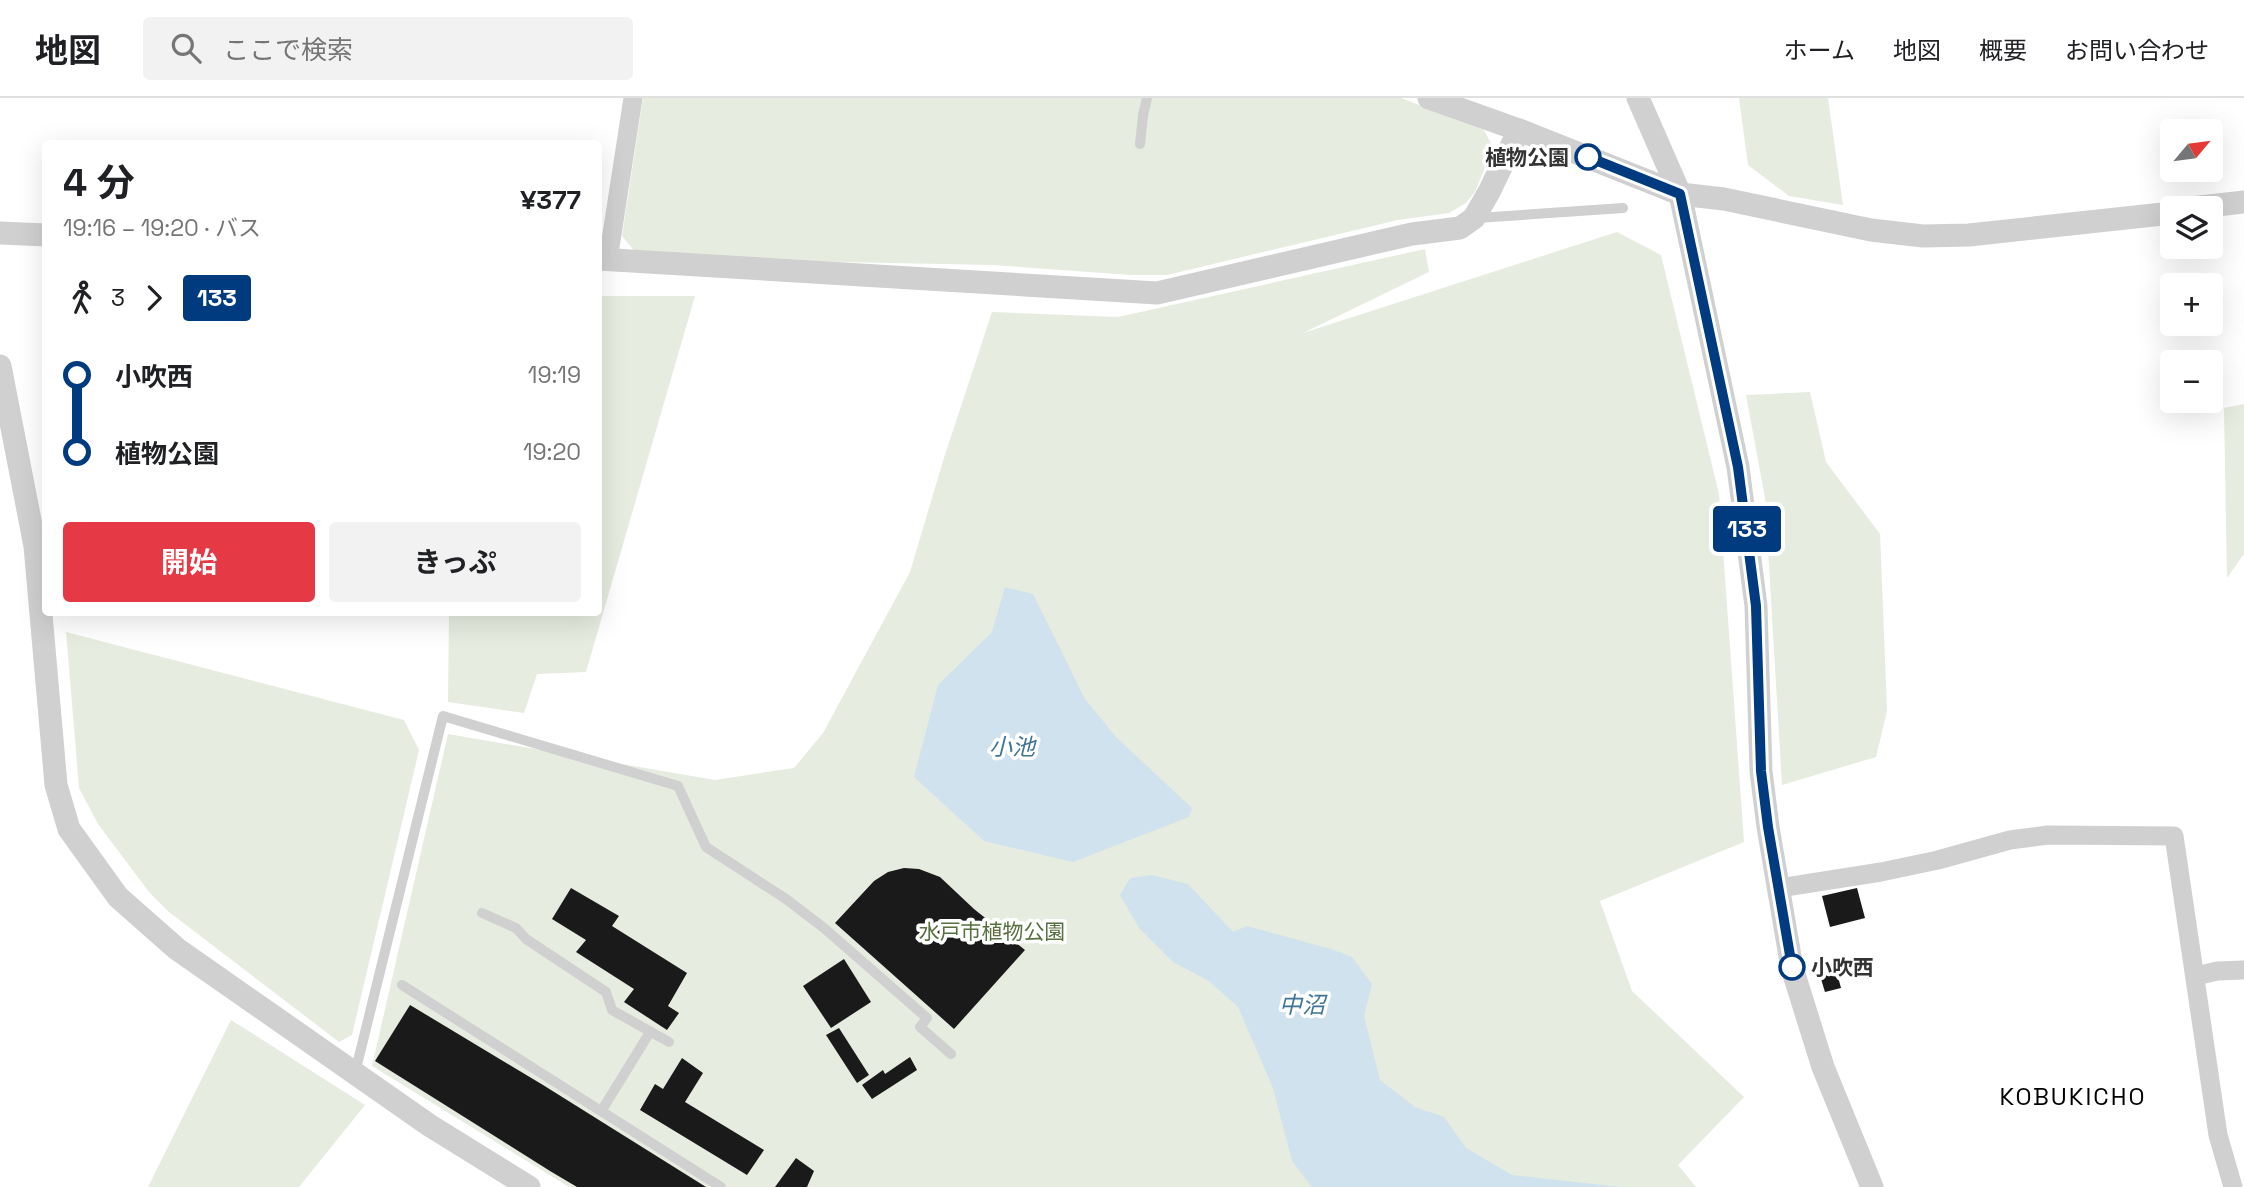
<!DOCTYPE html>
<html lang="ja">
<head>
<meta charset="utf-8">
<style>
	body { margin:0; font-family:"Space Grotesk","Noto Sans JP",sans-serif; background:#f2f2f2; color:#202124; height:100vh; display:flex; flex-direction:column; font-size:26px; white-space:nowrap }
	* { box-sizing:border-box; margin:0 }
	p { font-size:23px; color:#757577 }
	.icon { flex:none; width:38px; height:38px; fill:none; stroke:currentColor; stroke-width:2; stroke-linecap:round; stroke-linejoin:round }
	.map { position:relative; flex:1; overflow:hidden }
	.panel { position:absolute; left:42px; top:42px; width:560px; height:476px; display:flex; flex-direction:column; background:#fff; border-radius:7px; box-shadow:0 7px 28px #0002 }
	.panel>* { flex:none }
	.badge { padding:0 14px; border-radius:5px; font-size:24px; line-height:46px }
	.needle { width:46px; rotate:61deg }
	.fabs { position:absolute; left:2160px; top:21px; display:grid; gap:14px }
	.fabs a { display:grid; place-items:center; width:63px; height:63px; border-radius:7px; background:#fff; box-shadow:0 7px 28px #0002; font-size:35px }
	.map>.badge { position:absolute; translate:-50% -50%; box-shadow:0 0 0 4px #fff }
	.legs { display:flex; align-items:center; gap:10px; height:77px; padding:0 21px; font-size:23px }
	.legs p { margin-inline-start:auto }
	.overview { display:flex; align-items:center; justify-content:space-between; height:119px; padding:0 21px }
	h1 { font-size:38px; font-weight:700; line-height:52px }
	.action { display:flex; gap:14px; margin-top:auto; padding:14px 21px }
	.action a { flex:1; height:80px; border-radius:7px; background:#e63946; color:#fff; font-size:28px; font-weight:700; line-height:80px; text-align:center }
	.action a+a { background:#f2f2f2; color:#202124 }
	ul { padding:0 21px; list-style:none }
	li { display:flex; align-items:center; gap:24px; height:77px; font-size:26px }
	li i { display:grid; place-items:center; width:10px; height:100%; margin:0 9px; background:currentColor }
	li i::after { content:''; width:18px; height:18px; margin:-9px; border:5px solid; border-radius:50%; background:#fff }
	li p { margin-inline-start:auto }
	li:first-child i { background:linear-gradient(#0000 50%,currentColor 0) }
	li:last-child i { background:linear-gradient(currentColor 50%,#0000 0) }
	header { display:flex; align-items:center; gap:42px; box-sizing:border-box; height:98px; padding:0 35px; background:#fff; border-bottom:2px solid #e0e0e0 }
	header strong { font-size:33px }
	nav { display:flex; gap:38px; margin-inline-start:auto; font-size:24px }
	.search { width:490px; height:63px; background:#f2f2f2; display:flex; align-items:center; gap:18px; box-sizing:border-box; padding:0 24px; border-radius:7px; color:#757577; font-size:26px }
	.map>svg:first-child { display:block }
</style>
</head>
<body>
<header>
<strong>地図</strong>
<div class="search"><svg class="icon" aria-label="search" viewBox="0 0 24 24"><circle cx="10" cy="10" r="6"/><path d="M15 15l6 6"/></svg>ここで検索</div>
<nav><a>ホーム</a><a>地図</a><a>概要</a><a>お問い合わせ</a></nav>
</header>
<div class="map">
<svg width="2244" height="1089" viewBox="0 0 2244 1089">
	<rect width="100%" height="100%" fill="#fff"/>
	<g fill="#e6ecdf">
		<polygon points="643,0 1401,0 1484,32 1493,49 1475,94 1466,105 1449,115 1398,122 1167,177 1131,177 993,167 791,163 636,155 622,138"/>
		<polygon points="1739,0 1828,0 1843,107 1789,98 1748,67"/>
		<polygon points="1617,134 1661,157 1719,396 1744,744 1600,803 1632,893 1744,999 1678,1067 1696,1089 569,1089 372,968 448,636 715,682 794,670 823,635 910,474 943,363 992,214 1118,219 1425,151 1429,174 1303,235"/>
		<polygon points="599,198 695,198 586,574 537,576 524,615 448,604 449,515 598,514"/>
		<polygon points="1810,294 1826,364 1880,436 1887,613 1876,659 1782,687 1765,400 1746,297"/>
		<polygon points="2244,306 2244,456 2227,480 2224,310"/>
		<polygon points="66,534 404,622 419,652 352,937 339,944 169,814 149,794 98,726 79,690"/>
		<polygon points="231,922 365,1007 299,1089 148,1089"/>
	</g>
	<g fill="#cfe2ee">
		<polygon points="1005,489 1033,496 1085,601 1117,640 1192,710 1189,719 1073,764 984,743 914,679 938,587 992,534"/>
		<polygon points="1152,777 1188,786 1233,834 1247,828 1331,851 1352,859 1372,886 1364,918 1380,982 1415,1009 1444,1019 1466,1050 1512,1077 1620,1089 1312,1089 1292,1063 1273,990 1238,909 1209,883 1173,864 1139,830 1120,797 1130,780"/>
	</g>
	<g fill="#1a1a1a">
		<polygon points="904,770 919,771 940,779 974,811 1025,852 954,931 835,825 874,783 888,774"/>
		<polygon points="571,790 619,818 612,828 687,875 668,908 679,915 667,932 624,904 634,891 576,854 586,842 552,821"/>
		<polygon points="1857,790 1865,820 1830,829 1822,798"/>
		<polygon points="844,861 871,904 831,930 803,888"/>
		<polygon points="1834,864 1841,890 1825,894 1817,868"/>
		<polygon points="410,907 543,987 706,1089 577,1089 550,1073 375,963"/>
		<polygon points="839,930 869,977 857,985 826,937"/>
		<polygon points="910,959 917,972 872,1001 862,987 883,972 885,976"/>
		<polygon points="682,960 703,975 685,1004 764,1052 747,1077 640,1012 655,986 663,991"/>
		<polygon points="796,1060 814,1073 807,1089 775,1089"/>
	</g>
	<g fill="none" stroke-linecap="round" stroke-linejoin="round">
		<g stroke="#d0d0d0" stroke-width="10">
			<polyline points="1140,46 1143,17 1147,0"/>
			<polyline points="1478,120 1623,110"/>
			<polyline points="482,815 516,830 526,841 606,894 612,912 669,944"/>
			<polyline points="402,887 721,1089"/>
			<polyline points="355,975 443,618 678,688 706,749 786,801 824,830 927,920 920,929 951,956"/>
			<polyline points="602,1012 650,934"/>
		</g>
		<g stroke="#d0d0d0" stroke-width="19">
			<polyline points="608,162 633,0"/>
			<polyline points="1779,790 1881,774 1938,762 2010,742 2048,737 2174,738 2218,1037 2233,1089"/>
			<polyline points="2196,878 2217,873 2244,872"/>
		</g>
		<g stroke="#d0d0d0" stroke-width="23">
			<polyline points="1429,0 1519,32 1680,96 1724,101 1871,132 1923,138 1969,137 2172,115"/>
			<polyline points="1638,0 1680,96 1738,369 1756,508 1761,673 1768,729 1792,870 1823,969 1872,1089"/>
			<polyline points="2192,110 2244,104"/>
			<polyline points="0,135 46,137"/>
			<polyline points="598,161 1157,195 1412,136 1460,130 1474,120 1489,94 1519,32"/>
			<polyline points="0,268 35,448 56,687 69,731 118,799 177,851 429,1027 529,1089"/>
		</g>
	</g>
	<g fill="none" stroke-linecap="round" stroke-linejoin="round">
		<defs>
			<polyline id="line-1" points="1588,59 1680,96 1738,369 1756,508 1761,673 1768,729 1792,869"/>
		</defs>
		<use href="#line-1" stroke="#fff" stroke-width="16"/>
		<use href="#line-1" stroke="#003b80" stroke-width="10"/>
	</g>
	<g fill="#fff" stroke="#003b80" stroke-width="3.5">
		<circle cx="1588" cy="59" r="12"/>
		<circle cx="1792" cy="869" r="12"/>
	</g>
	<g text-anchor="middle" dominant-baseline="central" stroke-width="7" stroke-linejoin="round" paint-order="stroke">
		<g font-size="21" font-weight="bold" fill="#333" stroke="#fff" text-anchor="end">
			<text x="1569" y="59">植物公園</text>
			<text x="1811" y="869" text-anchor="start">小吹西</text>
		</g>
		<g font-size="21" fill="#56703f" stroke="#fff">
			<text x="992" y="833">水戸市植物公園</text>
		</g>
		<g font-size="23" font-style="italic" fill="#3f7597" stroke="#fff">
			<text x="1012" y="649">小池</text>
			<text x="1302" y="907">中沼</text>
		</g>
		<g font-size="24" letter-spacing="2" fill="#000" stroke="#fff">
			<text x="2073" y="998">KOBUKICHO</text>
		</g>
	</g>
</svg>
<div class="fabs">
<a><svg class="needle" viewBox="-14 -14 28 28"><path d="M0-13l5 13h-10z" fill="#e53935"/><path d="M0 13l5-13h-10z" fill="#757577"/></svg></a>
<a><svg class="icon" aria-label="layers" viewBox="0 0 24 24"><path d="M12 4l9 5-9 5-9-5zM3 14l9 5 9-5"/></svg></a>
<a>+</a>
<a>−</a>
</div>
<b class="badge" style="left:1747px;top:431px;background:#003b80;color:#fff">133</b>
<section class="panel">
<div class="overview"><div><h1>4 分</h1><p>19:16 – 19:20 · バス</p></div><b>¥377</b></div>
<div class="legs"><svg class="icon" aria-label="walk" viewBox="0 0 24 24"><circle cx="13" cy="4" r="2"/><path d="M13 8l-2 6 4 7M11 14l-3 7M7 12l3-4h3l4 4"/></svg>3<svg class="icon" aria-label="forward" viewBox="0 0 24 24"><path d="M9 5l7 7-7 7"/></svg><b class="badge" style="background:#003b80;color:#fff">133</b></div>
<ul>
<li><i style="color:#003b80"></i><b>小吹西</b><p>19:19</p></li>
<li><i style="color:#003b80"></i><b>植物公園</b><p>19:20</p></li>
</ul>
<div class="action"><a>開始</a><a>きっぷ</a></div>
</section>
</div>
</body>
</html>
